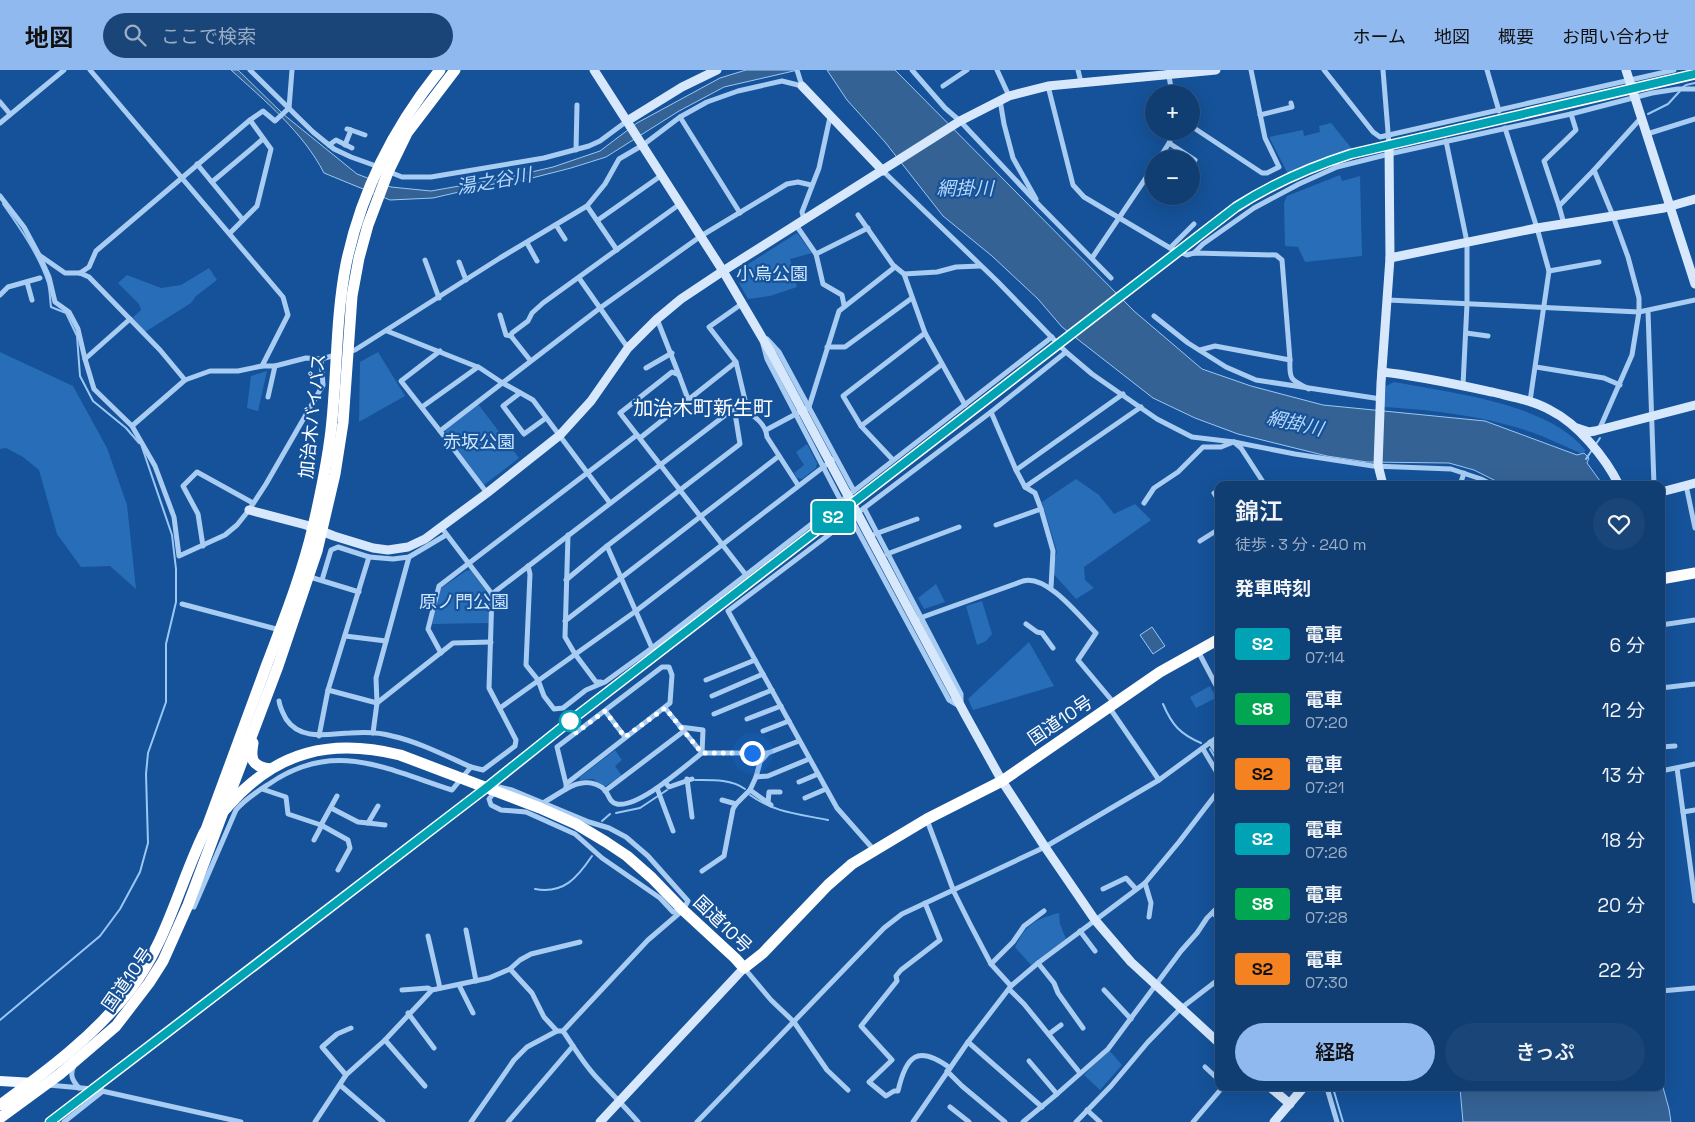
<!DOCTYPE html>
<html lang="ja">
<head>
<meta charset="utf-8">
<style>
	body { margin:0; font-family:"Space Grotesk","Noto Sans JP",sans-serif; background:#194578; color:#f1f3f6; height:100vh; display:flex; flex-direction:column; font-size:19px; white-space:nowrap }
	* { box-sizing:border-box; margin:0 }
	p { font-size:16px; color:#9caec4 }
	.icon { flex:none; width:28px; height:28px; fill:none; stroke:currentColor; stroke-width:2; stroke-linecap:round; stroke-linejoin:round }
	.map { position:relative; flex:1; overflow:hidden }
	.panel { position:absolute; left:1215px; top:411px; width:450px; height:610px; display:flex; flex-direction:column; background:#103e73; border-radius:10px; box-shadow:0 5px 20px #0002,0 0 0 1px #305785 }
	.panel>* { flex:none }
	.badge { padding:0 10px; border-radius:4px; font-size:18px; line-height:32px }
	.buttons { position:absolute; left:1145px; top:15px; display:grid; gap:10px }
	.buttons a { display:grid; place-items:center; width:55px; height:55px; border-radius:50%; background:#103e73; box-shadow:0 5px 20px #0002,0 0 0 1px #305785; font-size:25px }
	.you { position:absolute; width:25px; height:25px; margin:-12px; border:4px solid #fff; border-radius:50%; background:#1a73e8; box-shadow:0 0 0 8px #1a73e833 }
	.map>.badge { position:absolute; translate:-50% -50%; box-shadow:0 0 0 2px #fff }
	h2 { padding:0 20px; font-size:19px; line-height:45px }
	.round { display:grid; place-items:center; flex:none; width:52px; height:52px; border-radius:26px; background:#194578 }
	.headline { display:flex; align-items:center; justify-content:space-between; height:85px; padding:0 20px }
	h1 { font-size:24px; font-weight:600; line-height:38px }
	.cta { display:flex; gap:10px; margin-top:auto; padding:10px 20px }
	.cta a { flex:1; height:58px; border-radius:30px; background:#90b9f0; color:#111; font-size:20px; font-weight:600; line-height:58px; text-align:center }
	.cta a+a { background:#194578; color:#f1f3f6 }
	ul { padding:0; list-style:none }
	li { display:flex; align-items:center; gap:15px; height:65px; padding:0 20px }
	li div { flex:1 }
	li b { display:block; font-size:19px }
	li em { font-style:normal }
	li .badge { min-width:55px; font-weight:700; text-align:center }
	header { display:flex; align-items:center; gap:30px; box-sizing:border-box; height:70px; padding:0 25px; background:#90b9f0; color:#111 }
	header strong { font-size:24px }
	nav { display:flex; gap:28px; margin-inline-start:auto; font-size:18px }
	.search { width:350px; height:45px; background:#194578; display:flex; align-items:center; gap:12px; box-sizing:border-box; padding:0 18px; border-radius:28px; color:#9caec4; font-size:19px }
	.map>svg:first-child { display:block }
</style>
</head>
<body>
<header>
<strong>地図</strong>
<div class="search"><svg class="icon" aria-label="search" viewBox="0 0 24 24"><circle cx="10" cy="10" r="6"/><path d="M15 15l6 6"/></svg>ここで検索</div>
<nav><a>ホーム</a><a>地図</a><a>概要</a><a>お問い合わせ</a></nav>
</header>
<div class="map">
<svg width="1695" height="1052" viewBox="0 0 1695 1052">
	<rect width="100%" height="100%" fill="#155299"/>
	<g fill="#286db7">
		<polygon points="1331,53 1353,80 1322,88 1288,104 1269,67 1303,60 1304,66 1320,62 1319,56"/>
		<polygon points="1340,105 1342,111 1360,106 1362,186 1305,192 1298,177 1285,176 1284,133 1287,126"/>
		<polygon points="797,163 812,183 790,189 797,217 770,226 748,229 739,213 742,198"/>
		<polygon points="209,198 217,210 196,226 191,233 145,262 132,248 141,240 139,234 118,213 127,205 161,218 181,215"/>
		<polygon points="0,282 73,316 107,378 127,435 136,519 110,496 81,497 57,464 39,400 23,387 6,378 0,379"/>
		<polygon points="378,282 405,326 359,352 360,292"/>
		<polygon points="267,301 258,341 247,338 251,306"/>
		<path d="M 1394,312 C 1451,323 1549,333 1586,381 L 1580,383 C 1564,376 1548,368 1531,362 C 1484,346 1434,340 1384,337 L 1386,316 Z"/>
		<polygon points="478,334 519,388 484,415 445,363 446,359"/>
		<polygon points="807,374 817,393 816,398 802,409 797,408 794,403 804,395 796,382"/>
		<polygon points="1076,409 1099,425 1114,444 1135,434 1151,450 1084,497 1085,510 1094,518 1076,529 1051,501 1057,482 1042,432"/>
		<polygon points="470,500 489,525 489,553 432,554 441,518 466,501"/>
		<polygon points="936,514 945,532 924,539 918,528"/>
		<polygon points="982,531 992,564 986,571 977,575 966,536"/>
		<polygon points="1029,572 1054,616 973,640 968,629"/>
		<polygon points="1210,616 1216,628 1196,638 1190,627"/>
		<polygon points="615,680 622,690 615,696 622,706 604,717 593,709 580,710 580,707"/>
		<path d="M 1059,843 L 1060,854 L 1066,869 L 1031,895 L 1015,877 C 1026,854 1036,849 1059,843 Z"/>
		<polygon points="1108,979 1122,995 1100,1020 1084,1005"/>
	</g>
	<g fill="#356295" stroke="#9ac7f5">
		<path d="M 231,0 L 238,0 L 283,44 L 357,104 L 391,117 L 431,121 L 510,107 L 553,97 L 600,81 L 637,53 L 720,8 L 746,0 L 798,0 L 724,17 L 679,41 L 606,87 L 571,98 L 528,109 L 498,113 L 433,128 L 390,130 L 324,103 C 303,62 265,31 231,0 Z"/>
		<polygon points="827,0 895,0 1134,241 1202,299 1251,316 1323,335 1485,351 1577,385 1584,383 1589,388 1587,393 1603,415 1504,415 1474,400 1449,393 1367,392 1327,386 1238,364 1195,348 1153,328 1062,257 1038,229 992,186 943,146 885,72 847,30"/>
		<polygon points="1152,557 1165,576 1153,584 1140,565"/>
		<polygon points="1661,1010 1669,1039 1671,1052 1463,1052 1460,1018 1661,1018"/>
	</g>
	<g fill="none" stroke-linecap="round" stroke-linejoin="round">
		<g stroke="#9ac7f5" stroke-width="2">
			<polyline points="1683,17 1686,15 1695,13"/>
			<polyline points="1648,44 1668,34 1680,21"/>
			<path d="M 3,134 C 20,158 39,185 48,213 C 50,221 50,230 51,237 L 66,243 L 77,266 L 80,306 L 93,331 L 126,358 L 139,373"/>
			<polyline points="1596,374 1600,368"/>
			<polyline points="1586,389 1592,380"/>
			<path d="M 1163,634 C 1172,655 1180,664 1201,673"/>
			<polyline points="1210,679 1219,694"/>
			<path d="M 695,710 C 712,710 731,709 745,719"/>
			<path d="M 750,725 C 775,743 799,744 828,750"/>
			<polyline points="616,743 640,738 667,720"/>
			<polyline points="602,751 610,744"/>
			<path d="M 535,819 C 564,824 577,808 592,786"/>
			<polyline points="0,950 100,866 120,839 140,802 148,773 146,704 148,683 166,632 166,574 176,532 176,499 172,465 142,377"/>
			<polyline points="1333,1018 1343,1052"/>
		</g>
		<g stroke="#a8ccf2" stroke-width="5">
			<polyline points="90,0 283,227 288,245 262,296"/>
			<polyline points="250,0 313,62 334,79 351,87 379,97"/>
			<polyline points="797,0 802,16"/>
			<polyline points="912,0 945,38 960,51 1040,136 1111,208"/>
			<polyline points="997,0 1009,26"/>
			<polyline points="1078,0 1081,12"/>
			<polyline points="1168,0 1172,24"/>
			<polyline points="1324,0 1373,62 1380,67 1674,0"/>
			<polyline points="1383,0 1389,74"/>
			<polyline points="1487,0 1499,41"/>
			<polyline points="943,16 967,0"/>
			<path d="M 1048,16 L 1073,115 L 1084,127 L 1170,178 L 1187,185 L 1194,183 L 1276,185 L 1282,190 L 1290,290 C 1289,310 1291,310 1309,319"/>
			<polyline points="1000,30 1004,54 1013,88 1036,129"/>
			<polyline points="0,32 10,44"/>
			<polyline points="1260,45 1292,37 1291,33"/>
			<polyline points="680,47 740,143"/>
			<polyline points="0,53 64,0"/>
			<polyline points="1191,56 1262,103 1267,103 1279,97 1265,68 1251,0"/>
			<polyline points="1505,58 1537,158 1549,201 1530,331"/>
			<polyline points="351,60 365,65"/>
			<polyline points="1647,64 1695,49"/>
			<polyline points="1446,71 1467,172 1467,234 1463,315"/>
			<polyline points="1169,73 1195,90 1191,96"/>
			<polyline points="329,75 336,70 352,78"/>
			<polyline points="345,75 351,60 347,59"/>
			<polyline points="576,80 577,35"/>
			<polyline points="1159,89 1169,73 1174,61"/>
			<polyline points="197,94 243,150"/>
			<polyline points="1594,100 1613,146 1628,187 1639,228 1639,242 1632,285 1599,360"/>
			<polyline points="387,101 402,107 431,107 544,88 589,76 600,71 627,51"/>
			<polyline points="883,101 997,211 1066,282 1092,304 1157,349 1192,367 1234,372 1295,384 1373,396 1451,399 1481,409 1493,415"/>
			<polyline points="212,112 263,69"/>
			<polyline points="0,126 24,157 39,185 65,203 80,203 89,207 160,280 185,310"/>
			<polyline points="587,136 617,180"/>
			<polyline points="1559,136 1544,91 1576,60 1571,44"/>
			<polyline points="858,145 893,195 904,204 925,263 965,335"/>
			<polyline points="598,150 662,105"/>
			<polyline points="804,150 802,142 819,98 830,47"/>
			<polyline points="1564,154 1559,136 1594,100 1641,48"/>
			<polyline points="556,155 565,169"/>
			<polyline points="796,155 816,184 823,214 842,225 844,235"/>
			<polyline points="230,163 257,136 271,79 250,50"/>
			<polyline points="527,173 537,191"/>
			<polyline points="1170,178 1194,154"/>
			<polyline points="1194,183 1203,174 1254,138 1299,114 1337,97 1389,84 1571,44 1652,23 1678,19 1695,19"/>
			<polyline points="816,184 868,158"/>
			<polyline points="39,185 49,207 55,232 69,242 78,259 85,289 94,319 132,356"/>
			<polyline points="1092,188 1154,96"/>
			<polyline points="425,190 439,228"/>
			<polyline points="459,192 466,210"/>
			<polyline points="1549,201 1599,192"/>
			<polyline points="80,203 89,197 96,181 250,50 263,41 275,51 289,38 292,0"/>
			<polyline points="904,204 937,202 956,197 980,196"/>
			<polyline points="579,208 628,278"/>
			<polyline points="27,212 32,230"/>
			<polyline points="0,225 8,217 40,208"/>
			<polyline points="1388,230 1639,242 1695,230"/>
			<path d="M 743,233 L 709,257 L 736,292 L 745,330 L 745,341 C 755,346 766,355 767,367 L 798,415"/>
			<polyline points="1648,241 1654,415"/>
			<polyline points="500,245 506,265 511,266"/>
			<polyline points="1154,246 1188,273 1226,297 1256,310 1381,329"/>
			<polyline points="657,249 679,305 672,302 620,343 746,505"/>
			<polyline points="387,261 480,298 501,312 533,330 610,433"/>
			<polyline points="1466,263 1488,266"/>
			<polyline points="767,269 779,282 854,421"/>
			<polyline points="763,274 767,289 841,431"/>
			<polyline points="827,277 845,277 912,228"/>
			<polyline points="1200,280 1215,276 1290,290"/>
			<polyline points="349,282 355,280 500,188 587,136 605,114 619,89 643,75 680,47 707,32 738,21 782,11 802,16"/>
			<polyline points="85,289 130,249"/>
			<polyline points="321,289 323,315 266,414 249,440 237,455 225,465 179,486 174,447 155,396 132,356 185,310 210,301 238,301 262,296 275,296 306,288 321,289 336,285"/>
			<polyline points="530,290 511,266 512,263 528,251 532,243 543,233 680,134"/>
			<polyline points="1536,297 1604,308 1620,315"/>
			<polyline points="646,298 672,283"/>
			<polyline points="679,305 688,329"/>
			<polyline points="520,323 503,336 524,364 546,348"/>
			<polyline points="268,327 275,296"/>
			<polyline points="422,337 478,297"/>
			<polyline points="991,342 1016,400 1025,417 1035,423 1041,439 1053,481 1051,517"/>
			<polyline points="861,356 941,295"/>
			<polyline points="766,360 809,337 839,241 895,197"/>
			<polyline points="440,361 401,311 440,281"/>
			<polyline points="640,368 736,292"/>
			<polyline points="1234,372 1241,378 1265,415"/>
			<polyline points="893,390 861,356 843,326 925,263"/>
			<polyline points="1016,400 1123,324"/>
			<polyline points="1460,415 1464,403"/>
			<polyline points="1686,415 1695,458"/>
			<polyline points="1025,417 1141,337"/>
			<polyline points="487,423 440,361 600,238 701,166 787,114 798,112 811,115"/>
			<polyline points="1214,423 1219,431"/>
			<polyline points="1144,433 1154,418 1178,402 1203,377 1221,377 1231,373"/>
			<polyline points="851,448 949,630 961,637 961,624 864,438"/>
			<polyline points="996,455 1041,439"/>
			<polyline points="875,464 917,449"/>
			<polyline points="568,465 565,567 575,584 596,612 601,612"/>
			<polyline points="1200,471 1219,459"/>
			<polyline points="203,476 198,444 183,416 197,402 253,433"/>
			<polyline points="607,476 652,578"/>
			<polyline points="887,484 959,457"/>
			<polyline points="528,496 530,504 526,595 538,610 544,626 554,639 563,638 586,620 605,612 652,578 1052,267"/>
			<polyline points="310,507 359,522"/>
			<polyline points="322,510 331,480 338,477 369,487"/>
			<polyline points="566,510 607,476 740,374 734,337"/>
			<polyline points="492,524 745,330"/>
			<polyline points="182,534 280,560"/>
			<path d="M 920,548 L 1023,511 C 1047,504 1080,547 1096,563 L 1078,590 L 1114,633"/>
			<polyline points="565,551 779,386"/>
			<polyline points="1026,554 1037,562 1042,563 1053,578"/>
			<polyline points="1661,555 1695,550"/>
			<polyline points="345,566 386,571"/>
			<polyline points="1198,581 1219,621"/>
			<polyline points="441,583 428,559 439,516 637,365"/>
			<polygon points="662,597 669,597 672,605 670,633 566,714 557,677"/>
			<polyline points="706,610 755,590"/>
			<polyline points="1661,618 1695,614"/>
			<polyline points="328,620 377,633"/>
			<polyline points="712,626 763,604"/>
			<path d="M 279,631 C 280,638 283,643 286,649 C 301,671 327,664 350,663 C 363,662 379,662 392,666 C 419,672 446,686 471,697 L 483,700 L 515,676 L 516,670 L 489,618 L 492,524 L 441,457"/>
			<polyline points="377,633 453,573 491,572"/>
			<polyline points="1109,637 1159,710"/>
			<polyline points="500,638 636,541 835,388"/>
			<polyline points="605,641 625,667"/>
			<polyline points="714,644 772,620"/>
			<polyline points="747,649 781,636"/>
			<polyline points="680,657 703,660 702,683 768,683 799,671"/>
			<polyline points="763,661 789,651"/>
			<polyline points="373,663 377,633 376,608 409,487 446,465"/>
			<polyline points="319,666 328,620 369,487 393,489 409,487"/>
			<polyline points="1210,672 1219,686"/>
			<polyline points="1661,677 1675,676"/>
			<polyline points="1203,679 1219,706"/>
			<polyline points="1677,698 1695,831"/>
			<polyline points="1661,701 1695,694"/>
			<polyline points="756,707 768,706 809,689"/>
			<polyline points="687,709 692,747"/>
			<polyline points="665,712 669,717 692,709"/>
			<polyline points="799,712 818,704"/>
			<polygon points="499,717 512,720 589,752 609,758 626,767 648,786 688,831 683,840 673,842 660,828 602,788 575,764 526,742 501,740 491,735 489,729"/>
			<polyline points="657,718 673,761"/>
			<polyline points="262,719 286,727 288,744 321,755 348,770 350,778 338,800"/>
			<path d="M 566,719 C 578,712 593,709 605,720 C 609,725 609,732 617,734 C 639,738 685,696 702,683 L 665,638"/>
			<polyline points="750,720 771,735"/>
			<polyline points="605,721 684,661"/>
			<polyline points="805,728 826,719"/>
			<polyline points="722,730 736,734"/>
			<polyline points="543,733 566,719 566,716"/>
			<polyline points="768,733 769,722 780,722"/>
			<polyline points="331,738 358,752 368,753 378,736"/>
			<polyline points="1683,742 1695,740"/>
			<polyline points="927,750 954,822 970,854 991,894 1011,916"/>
			<polyline points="368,753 385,755"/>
			<polyline points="321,755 337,726"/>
			<polyline points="314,770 322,755"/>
			<polyline points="874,780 837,738 728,541 991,342 1066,282"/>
			<polyline points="702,801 724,786 733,739 736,734 750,720 756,707 760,692 768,683"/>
			<polyline points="1145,813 1151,833 1149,847"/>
			<polyline points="1103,819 1126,808 1136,819"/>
			<path d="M 925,833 L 940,870 L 901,900 L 896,906 L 897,911 L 861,956 L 892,990 L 869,1012 L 886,1026 L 894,1021 L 898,1021 C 906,986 917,974 950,998"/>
			<path d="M 188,836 L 194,837 L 236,740 C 245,729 258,721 269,714 C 334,669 386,699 452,720 L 471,697"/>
			<polyline points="1213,843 1219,849"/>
			<polyline points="466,860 476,911"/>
			<polyline points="1080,861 1095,881"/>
			<polyline points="428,866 440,918"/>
			<polyline points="1038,893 1054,913 1058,923 1083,958"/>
			<polyline points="991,894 1013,872 1024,856 1044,841"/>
			<polyline points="744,898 771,930 794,952 827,1000 848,1020"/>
			<polyline points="510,899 532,923 544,947 557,961"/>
			<polyline points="459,915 473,943"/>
			<polyline points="1009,919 1024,934 1080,1003"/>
			<polyline points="402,920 428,918 432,920"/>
			<polyline points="1104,920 1131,949"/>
			<polyline points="1661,921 1695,918"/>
			<polyline points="408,943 434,978"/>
			<polyline points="1217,952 1219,953"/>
			<path d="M 563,961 C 574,977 584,995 598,1009 C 611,1023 625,1037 638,1052"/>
			<polyline points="1049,964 1061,955"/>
			<polyline points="385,970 425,1016"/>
			<polyline points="968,972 1042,1037"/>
			<polyline points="1029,991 1057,1024"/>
			<path d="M 74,996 C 69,1005 73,1011 79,1018"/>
			<polyline points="1205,997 1219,1010"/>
			<polyline points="947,1001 962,1016 1005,1052"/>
			<polyline points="346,1005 322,977 337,964 351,958"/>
			<polyline points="48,1015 93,1019 241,1052"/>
			<polyline points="340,1015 383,1052"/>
			<polyline points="1327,1018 1337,1052"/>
			<polyline points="950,1037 969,1052"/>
			<polyline points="1087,1040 1100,1052"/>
			<polyline points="64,1052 103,1021"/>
			<polyline points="315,1052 346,1005 385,970 432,920 489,908 510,899 520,890 531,884 580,872"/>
			<polyline points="471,1052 514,990 527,977 557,961 563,961 648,870 683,840"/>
			<polyline points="508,1052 573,976"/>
			<polyline points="697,1052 884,858 902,844 1045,777 1159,710 1219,666"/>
			<polyline points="913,1052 968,972 1011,916 1038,893 1145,813 1179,772 1219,720"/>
			<polyline points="1023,1052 1057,1024 1108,979 1181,881 1197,863 1207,848 1219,836"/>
			<polyline points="1076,1052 1111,1016 1148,972 1180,939 1219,909"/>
			<polyline points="1193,1052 1222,1018"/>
		</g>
		<g stroke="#d7e8fc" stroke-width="9">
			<polyline points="594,0 723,201 773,286 966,646 1002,711 1045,777 1095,850 1131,892 1219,973"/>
			<polyline points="1626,0 1695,214"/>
			<polyline points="802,16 883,101"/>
			<polyline points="627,51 682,17 717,0"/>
			<polyline points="1390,188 1537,158 1664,138 1695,129"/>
			<path d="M 1382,302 C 1419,306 1455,314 1492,322 C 1512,327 1532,330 1550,340 C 1578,354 1605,387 1619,415"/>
			<polyline points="1577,358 1589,362 1595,361 1695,335"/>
			<polyline points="1383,415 1378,395 1381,313 1390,188 1389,74"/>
			<polyline points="1661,422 1695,413"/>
			<polyline points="249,440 306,455 334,466 373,478 388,480 408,477 425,469 487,423 560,365 591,331 628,278 657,249 681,229 723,201 960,51 1009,26 1048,16 1216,0"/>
			<polyline points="1271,1018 1290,1034"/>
			<polyline points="600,1052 744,898"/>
			<polyline points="1274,1052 1303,1018"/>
		</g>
		<polyline stroke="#f4f8ff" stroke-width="10" points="0,1011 34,1013"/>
		<g stroke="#fff" stroke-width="11">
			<polyline points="1661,509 1695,503"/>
			<path d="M 253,673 C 250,690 252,696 270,699"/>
			<path d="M 207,757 C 227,703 247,649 267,594 C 284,549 302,504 313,457 C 321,422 329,386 332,350 C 337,298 336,245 346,194 C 361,122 394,57 440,0"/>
			<path d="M 0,1035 C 47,1001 94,966 130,920 C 166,874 179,815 204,763 C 209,753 222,744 229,735 C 277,681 331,668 400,685 L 540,738 L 576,754 L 606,772 L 627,786 L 652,808 L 683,840 L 735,888 L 744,898 L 763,883 L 828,815 L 852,794 L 927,749 L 1002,711 L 1160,602 L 1219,569"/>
			<polyline points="0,1048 60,1004 116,956 149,913 163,891 188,835 278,596 317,481 335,404 343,353 352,226 359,188 368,155 388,102 407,63 455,0"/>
		</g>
		<defs>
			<path id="rail" d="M 50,1052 L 516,695 L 570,651 L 1236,137 C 1272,114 1310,96 1351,84 L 1695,4"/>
		</defs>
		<use href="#rail" stroke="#fff" stroke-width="4"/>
		<use href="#rail" stroke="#155299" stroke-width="2" stroke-dasharray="5.5" stroke-linecap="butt"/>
	</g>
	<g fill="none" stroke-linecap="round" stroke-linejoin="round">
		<defs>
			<path id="line" d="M 50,1052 L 486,718 L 570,651 L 1236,137 C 1272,114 1310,97 1351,84 L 1695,4"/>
		</defs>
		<use href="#line" stroke="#fff" stroke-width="11"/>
		<use href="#line" stroke="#00a3b4" stroke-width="8"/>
		<polyline stroke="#fff" stroke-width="5" stroke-dasharray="0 9" points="570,651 573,665 605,641 625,667 665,638 702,683 752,683"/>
	</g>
	<circle fill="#fff" stroke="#00a3b4" stroke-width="2.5" cx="570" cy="651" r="10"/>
	<g text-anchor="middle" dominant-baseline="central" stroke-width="4.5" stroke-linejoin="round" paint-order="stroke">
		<g font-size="18" fill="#d0e6fd" stroke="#155299">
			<text x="772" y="203">小烏公園</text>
			<text x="479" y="371">赤坂公園</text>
			<text x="464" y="531">原ノ門公園</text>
		</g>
		<g font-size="18" fill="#fff" stroke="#155299">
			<text transform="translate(312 346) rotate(-84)">加治木バイパス</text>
			<text transform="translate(1060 650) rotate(-34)">国道10号</text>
			<text transform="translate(723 854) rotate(44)">国道10号</text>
			<text transform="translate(127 909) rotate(-55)">国道10号</text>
		</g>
		<g font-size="19" font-style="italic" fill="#b5d6f9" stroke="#155299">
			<text transform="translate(494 111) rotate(-10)">湯之谷川</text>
			<text x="965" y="118">網掛川</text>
			<text transform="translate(1295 353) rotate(13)">網掛川</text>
		</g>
		<g font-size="20" fill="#fff" stroke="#155299">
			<text x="703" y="338">加治木町新生町</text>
		</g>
	</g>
</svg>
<div class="buttons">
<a>+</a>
<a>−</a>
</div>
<div class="you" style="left:752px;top:683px"></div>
<b class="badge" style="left:833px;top:447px;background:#00a3b4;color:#fff">S2</b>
<section class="panel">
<div class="headline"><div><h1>錦江</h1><p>徒歩 · 3 分 · 240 m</p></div><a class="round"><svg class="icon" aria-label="heart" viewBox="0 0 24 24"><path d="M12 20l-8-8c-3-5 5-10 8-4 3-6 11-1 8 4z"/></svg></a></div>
<h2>発車時刻</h2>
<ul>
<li><span class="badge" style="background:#00a3b4;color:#fff">S2</span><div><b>電車</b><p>07:14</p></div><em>6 分</em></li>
<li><span class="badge" style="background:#00a651;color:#fff">S8</span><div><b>電車</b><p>07:20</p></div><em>12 分</em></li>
<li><span class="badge" style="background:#f58220;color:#111">S2</span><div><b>電車</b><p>07:21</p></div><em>13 分</em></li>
<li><span class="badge" style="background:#00a3b4;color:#fff">S2</span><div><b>電車</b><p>07:26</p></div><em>18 分</em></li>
<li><span class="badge" style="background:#00a651;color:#fff">S8</span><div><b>電車</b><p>07:28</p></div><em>20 分</em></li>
<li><span class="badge" style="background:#f58220;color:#111">S2</span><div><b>電車</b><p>07:30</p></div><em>22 分</em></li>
</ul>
<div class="cta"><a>経路</a><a>きっぷ</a></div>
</section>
</div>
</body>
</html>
